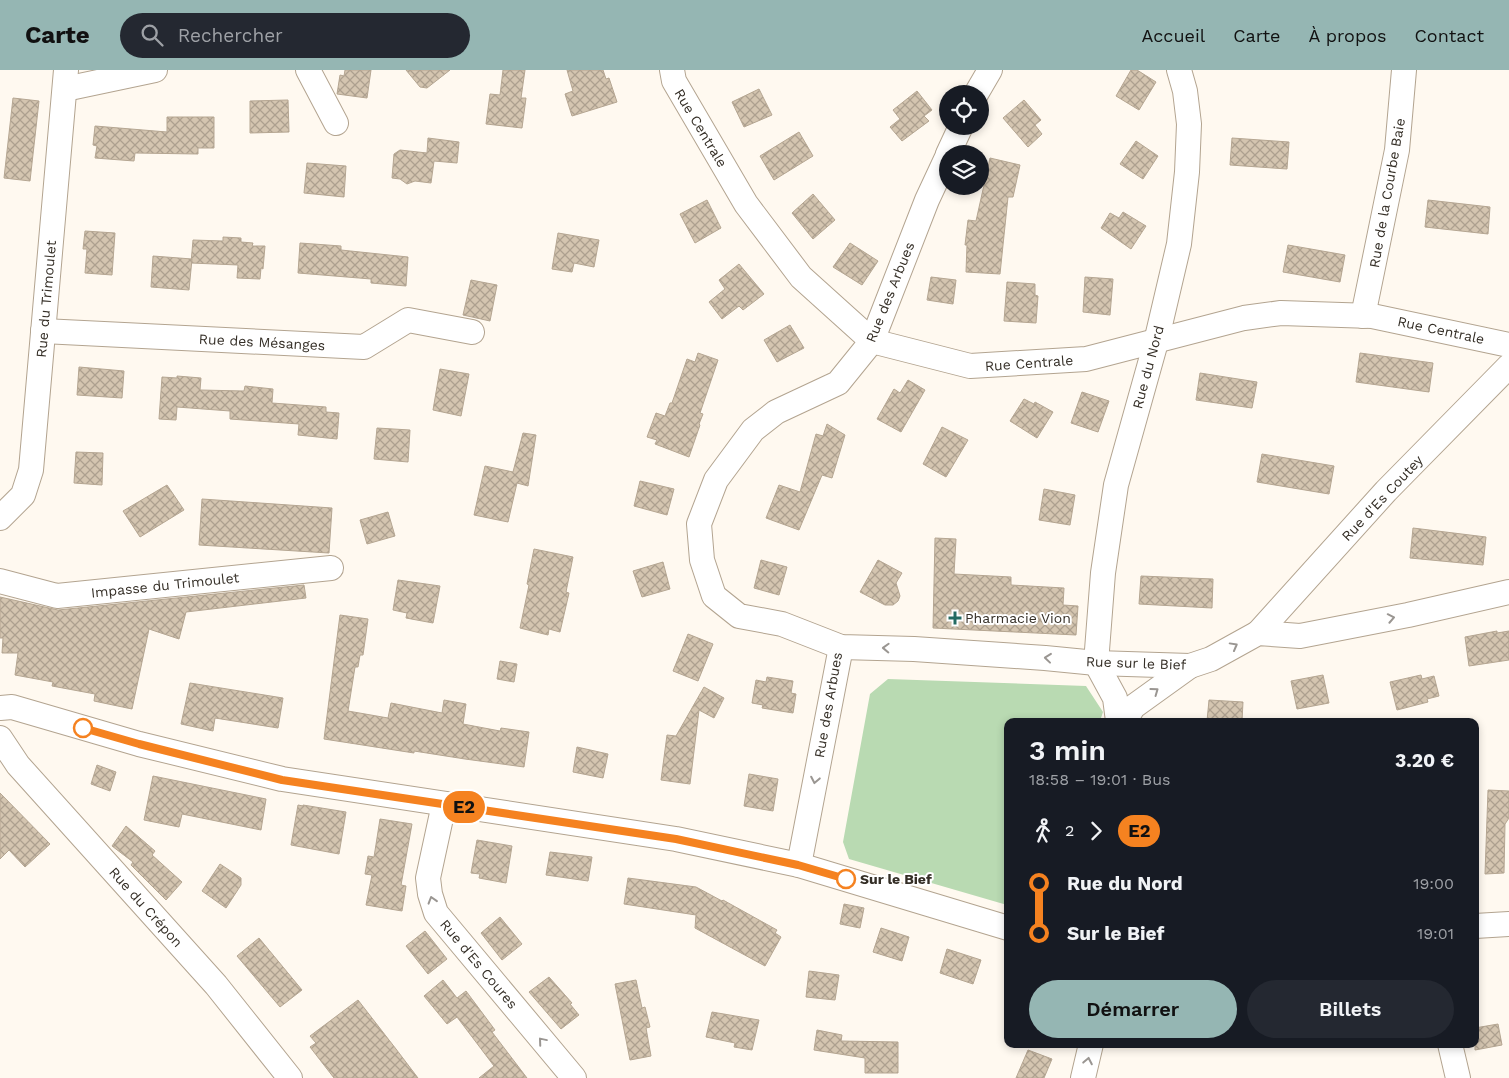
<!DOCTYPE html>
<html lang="fr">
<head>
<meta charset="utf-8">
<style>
	body { margin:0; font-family:"Work Sans",sans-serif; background:#242831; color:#f1f3f6; height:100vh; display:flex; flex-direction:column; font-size:19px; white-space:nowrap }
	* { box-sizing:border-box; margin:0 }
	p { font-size:16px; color:#9ea1a6 }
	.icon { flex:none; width:28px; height:28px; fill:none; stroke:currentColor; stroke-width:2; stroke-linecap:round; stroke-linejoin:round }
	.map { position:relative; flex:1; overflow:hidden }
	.details { position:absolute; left:1004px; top:648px; width:475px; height:330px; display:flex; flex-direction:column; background:#171b24; border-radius:10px; box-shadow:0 2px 8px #0003 }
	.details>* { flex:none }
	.badge { padding:0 10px; border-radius:16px; font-size:18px; line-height:32px }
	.fabs { position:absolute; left:939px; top:15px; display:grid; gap:10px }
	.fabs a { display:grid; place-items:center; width:50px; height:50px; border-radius:50%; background:#171b24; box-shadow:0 2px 8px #0003; font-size:25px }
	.map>.badge { position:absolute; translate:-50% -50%; box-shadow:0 0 0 2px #fff }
	.legs { display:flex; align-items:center; gap:8px; height:55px; padding:0 25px; font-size:16px }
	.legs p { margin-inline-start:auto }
	.head { display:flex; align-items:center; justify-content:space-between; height:85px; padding:0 25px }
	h1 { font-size:28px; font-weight:600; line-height:38px }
	.cta { display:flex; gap:10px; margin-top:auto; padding:10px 25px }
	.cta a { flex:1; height:58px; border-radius:30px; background:#95b6b3; color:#111; font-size:20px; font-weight:600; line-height:58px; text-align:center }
	.cta a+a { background:#242831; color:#f1f3f6 }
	ul { padding:0 25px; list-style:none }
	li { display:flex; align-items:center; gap:18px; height:50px; font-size:19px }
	li i { display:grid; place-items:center; width:8px; height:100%; margin:0 6px; background:currentColor }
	li i::after { content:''; width:12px; height:12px; margin:-6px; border:4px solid; border-radius:50%; background:#171b24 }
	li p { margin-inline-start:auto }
	li:first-child i { background:linear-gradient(#0000 50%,currentColor 0) }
	li:last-child i { background:linear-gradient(currentColor 50%,#0000 0) }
	header { display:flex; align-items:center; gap:30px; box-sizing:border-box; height:70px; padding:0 25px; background:#95b6b3; color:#111 }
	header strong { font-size:24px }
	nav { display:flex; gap:28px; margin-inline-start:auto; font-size:18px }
	.search { width:350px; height:45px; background:#242831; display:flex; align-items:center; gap:12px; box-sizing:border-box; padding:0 18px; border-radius:28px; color:#9ea1a6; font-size:19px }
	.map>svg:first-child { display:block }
</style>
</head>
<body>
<header>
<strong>Carte</strong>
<div class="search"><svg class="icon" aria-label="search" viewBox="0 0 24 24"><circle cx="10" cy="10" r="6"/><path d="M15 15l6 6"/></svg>Rechercher</div>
<nav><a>Accueil</a><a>Carte</a><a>À propos</a><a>Contact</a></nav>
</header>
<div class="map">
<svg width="1509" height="1008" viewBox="0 0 1509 1008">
	<defs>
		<pattern id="building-cross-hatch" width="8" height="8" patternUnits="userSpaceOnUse" patternTransform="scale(1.25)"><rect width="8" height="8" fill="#d4c5b0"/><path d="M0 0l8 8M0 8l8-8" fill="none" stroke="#ada08f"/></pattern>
	</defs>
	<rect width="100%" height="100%" fill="#fff9f0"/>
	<polygon fill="#b9dab2" points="888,609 1086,616 1103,642 1100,651 1008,651 1007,835 849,789 843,772 870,624"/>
	<g fill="url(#building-cross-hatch)" stroke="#b5a692">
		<polygon points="345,0 371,0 367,28 337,24 340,5 344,6"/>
		<polygon points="406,0 450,0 427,18 420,17"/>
		<polygon points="503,0 525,0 521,28 526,28 522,58 486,54 490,24 500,25"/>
		<polygon points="567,0 603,0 606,9 609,8 617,32 572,46 565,24 573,21"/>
		<polygon points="1131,0 1137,0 1156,12 1139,40 1116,26"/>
		<polygon points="759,19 772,45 744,57 732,32"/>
		<polygon points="917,21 932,40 924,46 929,51 902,71 890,57 900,49 893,40"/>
		<polygon points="13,28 39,31 30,111 4,108"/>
		<polygon points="288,30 289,62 250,63 250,31"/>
		<polygon points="1024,30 1041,50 1035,55 1042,64 1028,77 1003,48"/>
		<polygon points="167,47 214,47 214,78 198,78 198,84 135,83 134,91 95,88 97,76 93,75 95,56 167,62"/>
		<polygon points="799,62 813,86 774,110 760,86"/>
		<polygon points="428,68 459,72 457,93 434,91 431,113 415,111 407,114 400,109 392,108 394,84 400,80 427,83"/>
		<polygon points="1232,68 1289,72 1287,99 1230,95"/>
		<polygon points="1136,71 1158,86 1143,109 1120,94"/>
		<polygon points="990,88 1020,95 1013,127 1008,127 1000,204 966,202 967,175 965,175 968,150 976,151"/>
		<polygon points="307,93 346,96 344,127 304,123"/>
		<polygon points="813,124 835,150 813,169 792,143"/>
		<polygon points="707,130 721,158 695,173 680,144"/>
		<polygon points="1428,130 1490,137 1488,164 1425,157"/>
		<polygon points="1123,142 1146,156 1131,179 1101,158 1110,143 1119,148"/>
		<polygon points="85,161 115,163 112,205 85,203 87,179 83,179"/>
		<polygon points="558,163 599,170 594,197 574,193 572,202 552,199"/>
		<polygon points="223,167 241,168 241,172 253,173 252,176 265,176 263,199 261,198 260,209 237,208 238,195 191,193 193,170 223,171"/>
		<polygon points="300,173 341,176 341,180 408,187 406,216 371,213 371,209 298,203"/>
		<polygon points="850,173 878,191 862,215 833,197"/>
		<polygon points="1288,175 1345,185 1340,212 1283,202"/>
		<polygon points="153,186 192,189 189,220 151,217"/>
		<polygon points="739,194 764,224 743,240 739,236 722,249 709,232 725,219 719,210"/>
		<polygon points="931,207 956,210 953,234 927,230"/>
		<polygon points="1085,207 1113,209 1110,245 1083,242"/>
		<polygon points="471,210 497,215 490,251 463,245"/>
		<polygon points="1007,212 1035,214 1035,225 1038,226 1036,253 1004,251"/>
		<polygon points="790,255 804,278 777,292 764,270"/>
		<polygon points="698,283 718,290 700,343 703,344 699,354 700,355 689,387 655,374 657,370 647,367 656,343 665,346 670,333 672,333 687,289 695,292"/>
		<polygon points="1360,283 1433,293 1429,322 1356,312"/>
		<polygon points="79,297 124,301 122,328 77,325"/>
		<polygon points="440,299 469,304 461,346 433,340"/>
		<polygon points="1200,303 1257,312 1252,338 1196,330"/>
		<polygon points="177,306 201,308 200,320 244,321 245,316 273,319 272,333 326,337 326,342 339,343 337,369 298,365 299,354 230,349 230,341 177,337 176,350 159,349 162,307 177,308"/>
		<polygon points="908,310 925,320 901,362 877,349 894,319 900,323"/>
		<polygon points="1082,322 1109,331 1098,362 1071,353"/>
		<polygon points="1024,329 1034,334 1035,332 1053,342 1037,368 1010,351"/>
		<polygon points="827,354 845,365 832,408 822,405 799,460 766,448 779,415 800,422 816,364 823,366"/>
		<polygon points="942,357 968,370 946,407 923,394"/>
		<polygon points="377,358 410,360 408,392 374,389"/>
		<polygon points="523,363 536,365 528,416 517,413 508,452 474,445 485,396 513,402"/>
		<polygon points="76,382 103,383 102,415 74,413"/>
		<polygon points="1262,384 1334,396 1329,424 1257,412"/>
		<polygon points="640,411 674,419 667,445 634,436"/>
		<polygon points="167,415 184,440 140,467 123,441"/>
		<polygon points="1044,419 1075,425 1070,455 1039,450"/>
		<polygon points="202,429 332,438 329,483 199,475"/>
		<polygon points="388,442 395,466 367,474 360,450"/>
		<polygon points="1413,458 1486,467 1483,495 1410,488"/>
		<polygon points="935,468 956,469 954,504 1011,507 1011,515 1064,518 1063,535 1078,536 1076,565 933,558"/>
		<polygon points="534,479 573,487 566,522 569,523 560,562 549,559 548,565 520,558 529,515 527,514"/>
		<polygon points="761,490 787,497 779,525 754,518"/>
		<polygon points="878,490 902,503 896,513 900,526 898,531 893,535 885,535 860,522"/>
		<polygon points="663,492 670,519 642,527 633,501"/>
		<polygon points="1141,506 1213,509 1212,538 1139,534"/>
		<polygon points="398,510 440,516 433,553 406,548 407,543 393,540"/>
		<polygon points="304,515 306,528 186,542 179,569 149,559 132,639 94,631 95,624 52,616 53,612 15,605 18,583 2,583 3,568 0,568 0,527 58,540"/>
		<polygon points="340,545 368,549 363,585 360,585 358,597 355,597 348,641 388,648 391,633 442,643 444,630 466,634 463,654 500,661 501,658 529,662 524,697 465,689 414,681 414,683 324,669"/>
		<polygon points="1497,561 1497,563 1509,561 1509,590 1469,596 1465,567"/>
		<polygon points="688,564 713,574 698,611 673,601"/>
		<polygon points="500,591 517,594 514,612 497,609"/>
		<polygon points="1323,605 1329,633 1297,639 1291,611"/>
		<polygon points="1421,605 1422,609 1434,606 1439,626 1427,629 1428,632 1397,640 1390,612"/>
		<polygon points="767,607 793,611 791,623 796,624 793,643 762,638 763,635 752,633 756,610 766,612"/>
		<polygon points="190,613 283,628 278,658 215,648 213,661 181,654"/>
		<polygon points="704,617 724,628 714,648 699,640 690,714 661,710 667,665 676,666"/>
		<polygon points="1209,630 1243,632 1242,651 1207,651"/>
		<polygon points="577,677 608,684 603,708 573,702"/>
		<polygon points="97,695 116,702 110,721 91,714"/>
		<polygon points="749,704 778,709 773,741 744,736"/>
		<polygon points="153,706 266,729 261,760 182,744 179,757 144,750"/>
		<polygon points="1488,720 1509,721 1509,748 1505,754 1504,803 1485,804"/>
		<polygon points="0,723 50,774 25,797 9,780 0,789"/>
		<polygon points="298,735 303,736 303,735 346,742 339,784 291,775"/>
		<polygon points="380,749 412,754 401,815 406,816 402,841 366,835 372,805 365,804 368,786 374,787"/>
		<polygon points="126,756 155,781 152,785 182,812 166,830 131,795 133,792 112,776"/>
		<polygon points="477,770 512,776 506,813 479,808 480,804 471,803"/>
		<polygon points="550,782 592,787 588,811 546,805"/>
		<polygon points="220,794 241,808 241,815 226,838 202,821"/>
		<polygon points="628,808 696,817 722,831 723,830 777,860 775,863 781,867 765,896 695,858 696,845 624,834"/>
		<polygon points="844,834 864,838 860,858 840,854"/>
		<polygon points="500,847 522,874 502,890 481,863"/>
		<polygon points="881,858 909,867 902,891 873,882"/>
		<polygon points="425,861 447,889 428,904 406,876"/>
		<polygon points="259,868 302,920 280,937 237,886"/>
		<polygon points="947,879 981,890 973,914 940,903"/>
		<polygon points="809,901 839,905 835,930 806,927"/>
		<polygon points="549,907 572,933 570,934 579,945 561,959 529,922"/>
		<polygon points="443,910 457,928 466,921 495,960 492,962 527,1008 479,1008 494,996 457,947 447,954 424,926"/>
		<polygon points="636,910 642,938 645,937 650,957 646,958 651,986 630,990 615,914"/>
		<polygon points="358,930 396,979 418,1008 334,1008 310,977 316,973 310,966"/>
		<polygon points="712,942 759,950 752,980 734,977 735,973 706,967"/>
		<polygon points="1498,954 1502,975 1475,980 1475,958"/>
		<polygon points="817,960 842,965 841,971 898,972 898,1003 865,1003 865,988 814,980"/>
		<polygon points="1028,980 1052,989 1044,1008 1016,1008"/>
	</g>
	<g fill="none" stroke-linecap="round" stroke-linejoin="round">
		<defs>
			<g id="minor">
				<polyline points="308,0 336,53"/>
				<polyline points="672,0 674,11 746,134 801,207 872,271 970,296 1086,289 1244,248 1281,243 1372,246 1509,275"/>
				<polyline points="65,19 155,0"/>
				<polyline points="976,24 990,0"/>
				<polyline points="948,84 961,56"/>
				<polyline points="948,85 927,130 872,271 838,313 776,342 753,360 716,410 699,454 702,490 714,526 739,546 782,554 841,577 914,579 1045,588 1096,593 1190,596 1211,589 1258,563 1300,566 1408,545 1509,522"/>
				<polyline points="1363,246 1397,80 1404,0"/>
				<polyline points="43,261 364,277 408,250 472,262"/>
				<polyline points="0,448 23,425 31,400 66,0"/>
				<polyline points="0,511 57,526 331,498"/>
				<polyline points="1258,563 1386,421 1509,296"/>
				<polyline points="1096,593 1103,503 1116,415 1156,272 1179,174 1187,102 1189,54 1185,21 1179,0"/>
				<polyline points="1096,593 1115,628 1118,651"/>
				<polyline points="0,638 12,637 139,674 282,709 676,769 799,795 1008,858"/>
				<polyline points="1125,651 1133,637 1190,596"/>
				<polyline points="0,668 18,695 216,915 290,1008"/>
				<polyline points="444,734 428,808 430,824 436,843 574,1008"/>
				<polyline points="799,795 841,577"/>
				<polyline points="1475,856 1509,854"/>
				<polyline points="1450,974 1458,1008"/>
				<polyline points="1083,1008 1091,974"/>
			</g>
		</defs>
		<use href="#minor" stroke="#b3a490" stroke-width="26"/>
		<use href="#minor" stroke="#fff" stroke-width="24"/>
	</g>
	<defs><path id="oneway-chevron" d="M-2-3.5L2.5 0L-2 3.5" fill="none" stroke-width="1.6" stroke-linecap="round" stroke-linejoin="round" transform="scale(1.25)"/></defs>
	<g stroke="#9a9692">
		<use href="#oneway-chevron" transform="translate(1391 548) rotate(-11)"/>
		<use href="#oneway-chevron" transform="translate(1234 576) rotate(-29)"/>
		<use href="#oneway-chevron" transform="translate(886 578) rotate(-178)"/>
		<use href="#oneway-chevron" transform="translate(1048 588) rotate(-174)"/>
		<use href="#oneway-chevron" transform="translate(1155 621) rotate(-36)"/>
		<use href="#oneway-chevron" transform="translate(815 710) rotate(101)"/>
		<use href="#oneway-chevron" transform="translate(432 830) rotate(-107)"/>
		<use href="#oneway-chevron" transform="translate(542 971) rotate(-130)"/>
		<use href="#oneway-chevron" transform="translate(1088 991) rotate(-79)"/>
	</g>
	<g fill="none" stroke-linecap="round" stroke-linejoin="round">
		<defs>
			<polyline id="line-1" points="83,658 139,674 282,710 676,769 798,795 846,809"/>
		</defs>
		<use href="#line-1" stroke="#fff" stroke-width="11"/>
		<use href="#line-1" stroke="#f58220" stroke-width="8"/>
	</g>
	<path fill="#246b62" stroke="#fff" stroke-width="2" d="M952.5 540.5h5v5h5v5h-5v5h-5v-5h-5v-5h5z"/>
	<g fill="#fff" stroke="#f58220" stroke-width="2.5">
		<circle cx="83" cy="658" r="9"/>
		<circle cx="846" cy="809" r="9"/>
	</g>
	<g text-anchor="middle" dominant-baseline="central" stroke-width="4" stroke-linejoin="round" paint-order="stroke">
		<g font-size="14" fill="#342e26" stroke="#fff">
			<text transform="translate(701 58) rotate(59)">Rue Centrale</text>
			<text transform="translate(1387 123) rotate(-80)">Rue de la Courbe Baie</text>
			<text transform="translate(890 222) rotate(-68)">Rue des Arbues</text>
			<text transform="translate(46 229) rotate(-85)">Rue du Trimoulet</text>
			<text transform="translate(1441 260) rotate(12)">Rue Centrale</text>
			<text transform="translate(262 272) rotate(3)">Rue des Mésanges</text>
			<text transform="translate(1029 293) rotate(-4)">Rue Centrale</text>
			<text transform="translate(1148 297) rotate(-75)">Rue du Nord</text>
			<text transform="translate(1382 428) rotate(-47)">Rue d'Es Coutey</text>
			<text transform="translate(165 515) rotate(-6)">Impasse du Trimoulet</text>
			<text transform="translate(1136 593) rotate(2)">Rue sur le Bief</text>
			<text transform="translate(828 635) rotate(-80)">Rue des Arbues</text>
			<text transform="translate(146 837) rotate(48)">Rue du Crépon</text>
			<text transform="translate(479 894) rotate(50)">Rue d'Es Coures</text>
		</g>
		<g font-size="14" fill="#342e26" stroke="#fff" text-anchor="start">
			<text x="965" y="548">Pharmacie Vion</text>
		</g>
		<g font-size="14" font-weight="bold" fill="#342e26" stroke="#fff" text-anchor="start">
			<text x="860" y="809">Sur le Bief</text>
		</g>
	</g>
</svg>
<div class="fabs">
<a><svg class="icon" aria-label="locate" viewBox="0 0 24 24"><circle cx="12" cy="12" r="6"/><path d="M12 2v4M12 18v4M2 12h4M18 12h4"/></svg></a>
<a><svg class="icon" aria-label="layers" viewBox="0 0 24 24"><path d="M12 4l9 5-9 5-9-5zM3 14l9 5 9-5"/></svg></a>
</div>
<b class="badge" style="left:464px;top:737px;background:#f58220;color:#111">E2</b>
<section class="details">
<div class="head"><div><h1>3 min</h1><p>18:58 – 19:01 · Bus</p></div><b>3.20 €</b></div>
<div class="legs"><svg class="icon" aria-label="walk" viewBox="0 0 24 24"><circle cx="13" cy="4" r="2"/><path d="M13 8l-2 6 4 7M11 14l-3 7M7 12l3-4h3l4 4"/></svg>2<svg class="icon" aria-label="forward" viewBox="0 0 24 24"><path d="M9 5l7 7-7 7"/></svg><b class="badge" style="background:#f58220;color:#111">E2</b></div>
<ul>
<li><i style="color:#f58220"></i><b>Rue du Nord</b><p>19:00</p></li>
<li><i style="color:#f58220"></i><b>Sur le Bief</b><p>19:01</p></li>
</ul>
<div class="cta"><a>Démarrer</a><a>Billets</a></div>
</section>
</div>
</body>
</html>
